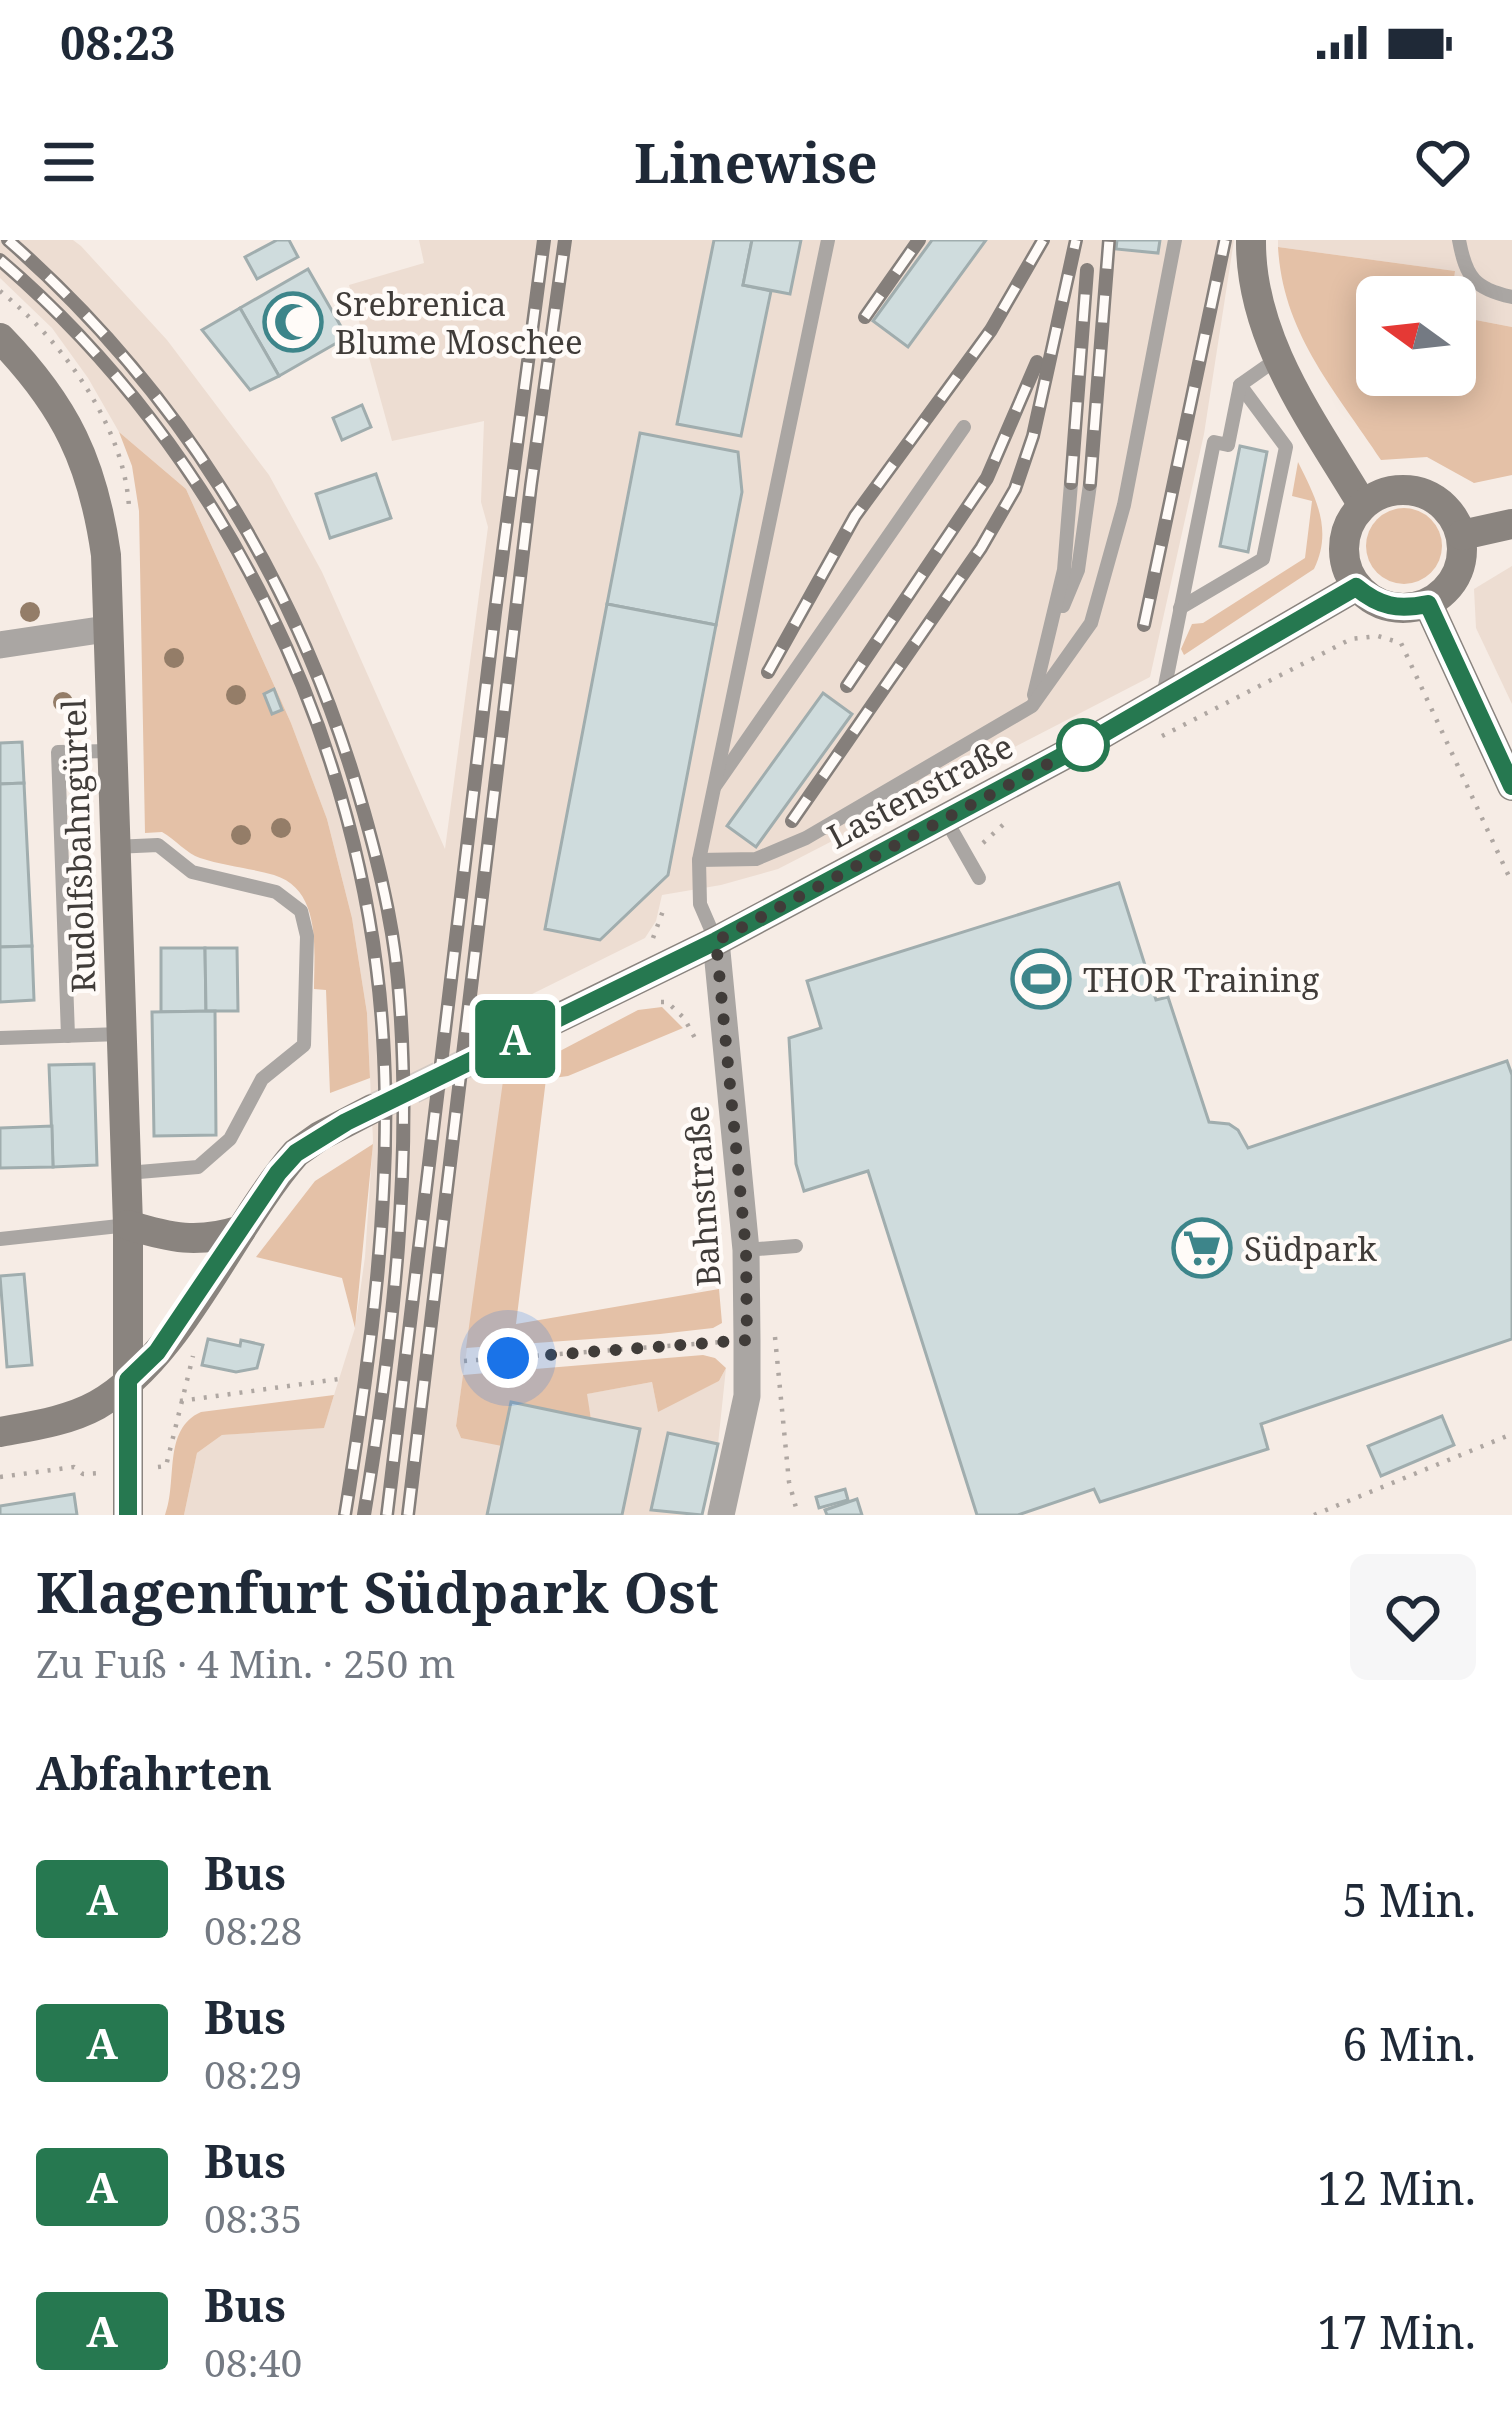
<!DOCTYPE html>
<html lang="de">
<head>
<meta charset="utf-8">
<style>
	body { margin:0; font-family:"Noto Serif",serif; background:#f6f6f7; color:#1f2937; height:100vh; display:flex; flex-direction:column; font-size:45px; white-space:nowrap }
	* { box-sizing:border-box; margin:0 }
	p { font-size:39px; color:#747a83 }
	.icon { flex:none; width:66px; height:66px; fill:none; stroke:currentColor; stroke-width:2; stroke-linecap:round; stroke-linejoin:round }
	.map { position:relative; height:1275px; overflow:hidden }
	.drawer { display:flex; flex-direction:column; background:#fff; flex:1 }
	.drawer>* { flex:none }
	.badge { padding:0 24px; border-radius:9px; font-size:42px; line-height:78px }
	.needle { width:78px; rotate:285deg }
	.controls { position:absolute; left:1356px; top:36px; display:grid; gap:24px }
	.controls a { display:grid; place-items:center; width:120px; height:120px; border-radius:18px; background:#fff; box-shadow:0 6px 30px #0003; font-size:60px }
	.you { position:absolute; width:60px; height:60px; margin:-30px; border:9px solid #fff; border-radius:50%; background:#1a73e8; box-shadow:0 0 0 18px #1a73e833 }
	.map>.badge { position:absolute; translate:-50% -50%; box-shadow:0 0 0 6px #fff }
	h2 { padding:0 36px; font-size:45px; line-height:108px }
	.round { display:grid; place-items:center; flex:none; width:126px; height:126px; border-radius:18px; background:#f6f6f7 }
	.overview { display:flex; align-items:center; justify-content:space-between; height:204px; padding:0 36px }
	h1 { font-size:57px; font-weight:700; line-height:90px }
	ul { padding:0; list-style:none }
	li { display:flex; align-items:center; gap:36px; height:144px; padding:0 36px }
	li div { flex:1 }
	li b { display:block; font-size:45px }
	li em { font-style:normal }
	li .badge { min-width:132px; font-weight:700; text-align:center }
	.status { display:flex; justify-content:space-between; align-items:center; height:84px; padding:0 60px; background:#fff; direction:ltr }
	.status svg { height:33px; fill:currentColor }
	header { display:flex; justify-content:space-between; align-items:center; height:156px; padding:0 36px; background:#fff; font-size:54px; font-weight:700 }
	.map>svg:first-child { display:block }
</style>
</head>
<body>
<div class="status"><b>08:23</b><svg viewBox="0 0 49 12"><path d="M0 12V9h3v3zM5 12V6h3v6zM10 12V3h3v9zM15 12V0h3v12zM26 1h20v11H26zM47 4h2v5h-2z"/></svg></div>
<header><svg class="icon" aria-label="menu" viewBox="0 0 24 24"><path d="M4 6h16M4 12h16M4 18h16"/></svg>Linewise<svg class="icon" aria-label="heart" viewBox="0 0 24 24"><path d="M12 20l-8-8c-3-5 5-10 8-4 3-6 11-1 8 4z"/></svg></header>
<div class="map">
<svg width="1512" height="1275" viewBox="0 0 1512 1275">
	<rect width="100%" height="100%" fill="#f6ece5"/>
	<g fill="#edddd2">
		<polygon points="0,0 73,0 81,6 167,100 269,235 322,332 445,609 488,287 481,262 484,181 392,201 349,45 424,23 419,0 1234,0 1204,194 1150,437 778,629 721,645 662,655 656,681 645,698 516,762 456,1186 461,1198 511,1162 591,1178 586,1154 652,1142 658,1171 719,1141 726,1128 718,1204 702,1275 184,1275 197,1213 222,1195 324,1187 355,1088 365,1017 373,900 367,773 352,678 327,579 291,483 186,249 119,192 88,138 52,88 0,38"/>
		<polygon points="1278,0 1512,0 1512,87 1455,76 1455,57 1452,57 1455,31 1278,7"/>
		<polygon points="1512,326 1512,464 1476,388 1474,349"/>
	</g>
	<g fill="#e4c1a7">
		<path d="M 1278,7 L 1455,31 L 1452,57 L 1377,57 L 1377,135 L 1455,135 L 1455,76 L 1512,87 L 1512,235 L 1474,243 L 1427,217 L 1381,220 C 1335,150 1283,94 1278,7 Z"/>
		<path d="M 119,192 L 186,249 L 291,483 L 327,579 L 352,678 L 367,773 L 370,838 L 330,853 L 326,750 L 314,749 C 314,710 322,650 274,635 C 250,628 224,626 200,618 C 187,614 175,599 162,592 L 145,593 L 139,271 L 132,226 Z"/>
		<path d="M 1298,222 C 1316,258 1333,290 1314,329 L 1184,415 L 1181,409 L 1192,384 L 1203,383 L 1305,318 L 1312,261 L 1292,256 Z"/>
		<circle cx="1404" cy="306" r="38"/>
		<polygon points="662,767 683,788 568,836 546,839 516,1084 719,1049 722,1083 713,1088 660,1094 466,1108 503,841 638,770"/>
		<polygon points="373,904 355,1088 342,1038 256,1017 315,941"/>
		<polygon points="703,1115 715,1118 726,1128 719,1141 658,1172 652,1142 587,1154 591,1179 502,1206 461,1198 456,1186 463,1135"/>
		<path d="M 334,1155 L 324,1188 L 222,1195 L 197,1213 L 184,1275 L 165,1275 C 178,1242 162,1189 201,1172 Z"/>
	</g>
	<g fill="#cfdcdd" stroke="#a0adae" stroke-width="3">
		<polygon points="277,0 289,0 298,17 257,39 245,17"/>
		<polygon points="714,0 752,0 743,45 771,51 741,196 677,184"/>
		<polygon points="752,0 801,0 790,54 743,45"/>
		<polygon points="932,0 986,0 908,107 873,81"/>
		<polygon points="1117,0 1160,0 1158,13 1116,9"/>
		<polygon points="308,29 347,97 279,136 240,68"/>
		<polygon points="240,68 279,136 250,150 202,90"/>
		<polygon points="362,165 371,187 342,200 333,178"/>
		<polygon points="640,193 738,212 742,252 716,385 607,364"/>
		<polygon points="1240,206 1267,212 1248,312 1220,306"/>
		<polygon points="376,234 391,278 330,298 316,254"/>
		<polygon points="607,364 716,385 668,635 600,700 545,689"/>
		<polygon points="274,449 282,470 272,474 264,454"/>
		<polygon points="823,453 852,474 756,607 727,586"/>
		<polygon points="22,502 24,543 0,544 0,503"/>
		<polygon points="24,543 32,706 0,707 0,544"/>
		<polygon points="1119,643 1156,760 1168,757 1209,882 1229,884 1238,890 1248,908 1507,821 1512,835 1512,1099 1261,1184 1268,1209 1100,1262 1094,1249 1018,1275 977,1275 868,931 804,951 796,924 789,798 821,788 807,741"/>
		<polygon points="32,706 34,760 0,762 0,707"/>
		<polygon points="161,708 205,708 206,771 161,772"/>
		<polygon points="205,708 237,708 238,771 206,771"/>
		<polygon points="215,771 216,895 154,896 152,772"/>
		<polygon points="94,824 97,925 53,927 49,825"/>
		<polygon points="52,886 53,927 0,928 0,888"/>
		<polygon points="24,1034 32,1125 7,1127 0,1036"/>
		<polygon points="208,1099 240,1106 241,1100 263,1105 257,1128 236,1132 202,1125"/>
		<polygon points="511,1162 640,1189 622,1275 487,1275"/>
		<polygon points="1442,1176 1454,1205 1381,1236 1368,1206"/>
		<polygon points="668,1193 718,1204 702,1275 651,1270"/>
		<polygon points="845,1249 848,1260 819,1268 816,1257"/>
		<polygon points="74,1254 77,1275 0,1275 0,1266"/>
		<polygon points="857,1259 862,1275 827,1275 825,1270"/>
	</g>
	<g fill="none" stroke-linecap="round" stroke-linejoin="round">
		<polyline stroke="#d2c9c3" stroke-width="30" stroke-dasharray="30 15" stroke-linecap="butt" points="372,869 509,802"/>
		<g stroke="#afa7a2" stroke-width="4.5" stroke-dasharray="3 9" stroke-linecap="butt">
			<path d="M 0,51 C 62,101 124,185 129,267"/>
			<polyline points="1162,496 1351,399 1378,396 1401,403 1512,643"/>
			<polyline points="983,603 1006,582"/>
			<polyline points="653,698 664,668"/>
			<polyline points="661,762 667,762 684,778 696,800"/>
			<polyline points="775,1097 789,1242 798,1275"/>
			<polyline points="464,1121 722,1102"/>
			<polyline points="180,1161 339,1139"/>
			<polyline points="158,1227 166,1226 193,1116"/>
			<polyline points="0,1237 74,1227 83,1234 99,1233"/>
			<polyline points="1314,1275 1512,1194"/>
		</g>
		<g stroke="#aaa6a3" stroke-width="14">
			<path d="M 1459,0 C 1466,38 1475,49 1512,57"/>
			<polyline points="1063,366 1078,330 1090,244"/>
			<polyline points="1180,368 1263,319 1286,207 1240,145"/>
			<polyline points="1034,455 1064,330 1071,243"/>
			<polyline points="1163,456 1214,202 1228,205 1240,145 1277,119"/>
			<polyline points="715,546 964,187"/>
			<polyline points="946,580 979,638"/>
			<polyline points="114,607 158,605 192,632 276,652 301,671 307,696 304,805 262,839 230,899 198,927 127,933"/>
			<polyline points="699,620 756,619 806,598 1032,466 1091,383 1124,265 1175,0"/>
			<polyline points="716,701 700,664 699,620 828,0"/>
			<polyline points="68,796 58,512 110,511"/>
			<polyline points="0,798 121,794"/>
			<polyline points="0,999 128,985"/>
			<polyline points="746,1010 796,1006"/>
		</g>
		<g stroke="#aaa6a3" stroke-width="27">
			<polyline points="0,405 106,389"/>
			<polyline points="716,701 746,1010 747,1100 747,1156 721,1275"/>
		</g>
		<g stroke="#8a847f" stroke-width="30">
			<path d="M 1251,0 C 1250,99 1313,182 1362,264"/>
			<path d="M 0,98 C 66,166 93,223 106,315 L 128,985 L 128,1275"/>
			<circle cx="1403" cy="309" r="59"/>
			<polyline points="1462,295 1512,284"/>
			<polyline points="1428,364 1512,546"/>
			<polyline points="509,802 716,701 1087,503 1356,347"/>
			<path d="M 128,985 C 171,998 197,1004 241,990"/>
			<path d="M 0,1192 C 32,1186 68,1181 97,1165 C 181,1118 232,986 296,913 L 320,896 L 372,869"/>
		</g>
		<defs>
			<g id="rail">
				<path d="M 8,0 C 174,145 293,334 356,545 C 375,609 392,674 398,740 C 414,918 393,1100 364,1275"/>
				<path d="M 0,20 C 224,211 365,503 383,797 C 393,955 370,1119 345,1275"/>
				<polyline points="865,77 919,0"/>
				<polyline points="1071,243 1087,30"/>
				<polyline points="1090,244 1109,0"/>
				<polyline points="1144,385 1225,0"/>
				<polyline points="768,432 855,276 991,90 1043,0"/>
				<polyline points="847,446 987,238 1037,122"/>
				<polyline points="792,581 981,308 1015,249 1033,196 1076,0"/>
				<polyline points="387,1275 495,372 544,0"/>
				<polyline points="408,1275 531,245 565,0"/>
			</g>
		</defs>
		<use href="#rail" stroke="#857f7b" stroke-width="14"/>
		<use href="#rail" stroke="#fffbf8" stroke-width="9" stroke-dasharray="27" stroke-linecap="butt"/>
	</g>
	<g fill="#947d68">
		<circle cx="30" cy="372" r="10"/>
		<circle cx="174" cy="418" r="10"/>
		<circle cx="236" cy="455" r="10"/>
		<circle cx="63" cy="462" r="10"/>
		<circle cx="281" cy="588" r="10"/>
		<circle cx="241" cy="595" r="10"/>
	</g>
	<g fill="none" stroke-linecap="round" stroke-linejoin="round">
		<defs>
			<path id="line" d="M 128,1275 L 128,1140 L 157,1112 L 278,933 L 296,913 L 346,882 L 716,701 L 1087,503 L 1356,347 C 1380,367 1398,370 1428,364 L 1512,546"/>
		</defs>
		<use href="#line" stroke="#fff" stroke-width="27"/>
		<use href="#line" stroke="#267850" stroke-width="18"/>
		<polyline stroke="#403c39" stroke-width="12" stroke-dasharray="0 21.6" points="508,1118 747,1100 746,1010 716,701 1087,503 1083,505"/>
	</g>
	<defs>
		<symbol id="mosque-ring" viewBox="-11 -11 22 22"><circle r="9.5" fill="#fffbf8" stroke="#3d858a" stroke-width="1.5"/><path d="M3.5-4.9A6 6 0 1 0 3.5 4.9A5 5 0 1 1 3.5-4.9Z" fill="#3d858a"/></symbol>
		<symbol id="stadium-ring" viewBox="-11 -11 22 22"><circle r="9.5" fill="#fffbf8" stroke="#3d858a" stroke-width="1.5"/><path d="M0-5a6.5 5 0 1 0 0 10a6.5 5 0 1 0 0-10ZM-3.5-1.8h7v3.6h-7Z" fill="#3d858a"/></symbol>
		<symbol id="supermarket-ring" viewBox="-11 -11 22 22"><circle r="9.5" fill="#fffbf8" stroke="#3d858a" stroke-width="1.5"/><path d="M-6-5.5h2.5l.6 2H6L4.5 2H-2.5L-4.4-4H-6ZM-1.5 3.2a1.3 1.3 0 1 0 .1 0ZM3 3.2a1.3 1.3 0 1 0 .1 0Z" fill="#3d858a"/></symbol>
	</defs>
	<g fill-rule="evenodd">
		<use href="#mosque-ring" x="260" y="49" width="66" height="66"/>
		<use href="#stadium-ring" x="1008" y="706" width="66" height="66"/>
		<use href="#supermarket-ring" x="1169" y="975" width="66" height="66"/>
	</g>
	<circle fill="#fff" stroke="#267850" stroke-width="6" cx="1083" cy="505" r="24"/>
	<g text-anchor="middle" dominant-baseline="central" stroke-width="9" stroke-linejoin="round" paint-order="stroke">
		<g font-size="33" fill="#403c39" stroke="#fffbf8" text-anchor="start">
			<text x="335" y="63">Srebrenica<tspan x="335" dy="38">Blume Moschee</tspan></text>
			<text x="1083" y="739">THOR Training</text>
			<text x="1244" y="1008">Südpark</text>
		</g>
		<g font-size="33" fill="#403c39" stroke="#fffbf8">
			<text transform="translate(920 551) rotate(-28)">Lastenstraße</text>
			<text transform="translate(78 606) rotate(-92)">Rudolfsbahngürtel</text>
			<text transform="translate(702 956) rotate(-94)">Bahnstraße</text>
		</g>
	</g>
</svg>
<div class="controls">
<a><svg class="needle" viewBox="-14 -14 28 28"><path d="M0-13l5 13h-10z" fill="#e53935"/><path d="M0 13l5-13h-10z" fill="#747a83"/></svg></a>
</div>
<div class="you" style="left:508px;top:1118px"></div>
<b class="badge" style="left:515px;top:799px;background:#267850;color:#fff">A</b>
</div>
<section class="drawer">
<div class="overview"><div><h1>Klagenfurt Südpark Ost</h1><p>Zu Fuß · 4 Min. · 250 m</p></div><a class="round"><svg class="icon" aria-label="heart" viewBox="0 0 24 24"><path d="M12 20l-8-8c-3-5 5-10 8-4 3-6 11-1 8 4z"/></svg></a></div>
<h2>Abfahrten</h2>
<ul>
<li><span class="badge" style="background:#267850;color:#fff">A</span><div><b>Bus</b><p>08:28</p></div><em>5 Min.</em></li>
<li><span class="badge" style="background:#267850;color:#fff">A</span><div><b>Bus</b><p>08:29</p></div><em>6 Min.</em></li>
<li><span class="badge" style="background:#267850;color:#fff">A</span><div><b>Bus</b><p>08:35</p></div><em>12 Min.</em></li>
<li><span class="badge" style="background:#267850;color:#fff">A</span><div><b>Bus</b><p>08:40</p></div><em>17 Min.</em></li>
</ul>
</section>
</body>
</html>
